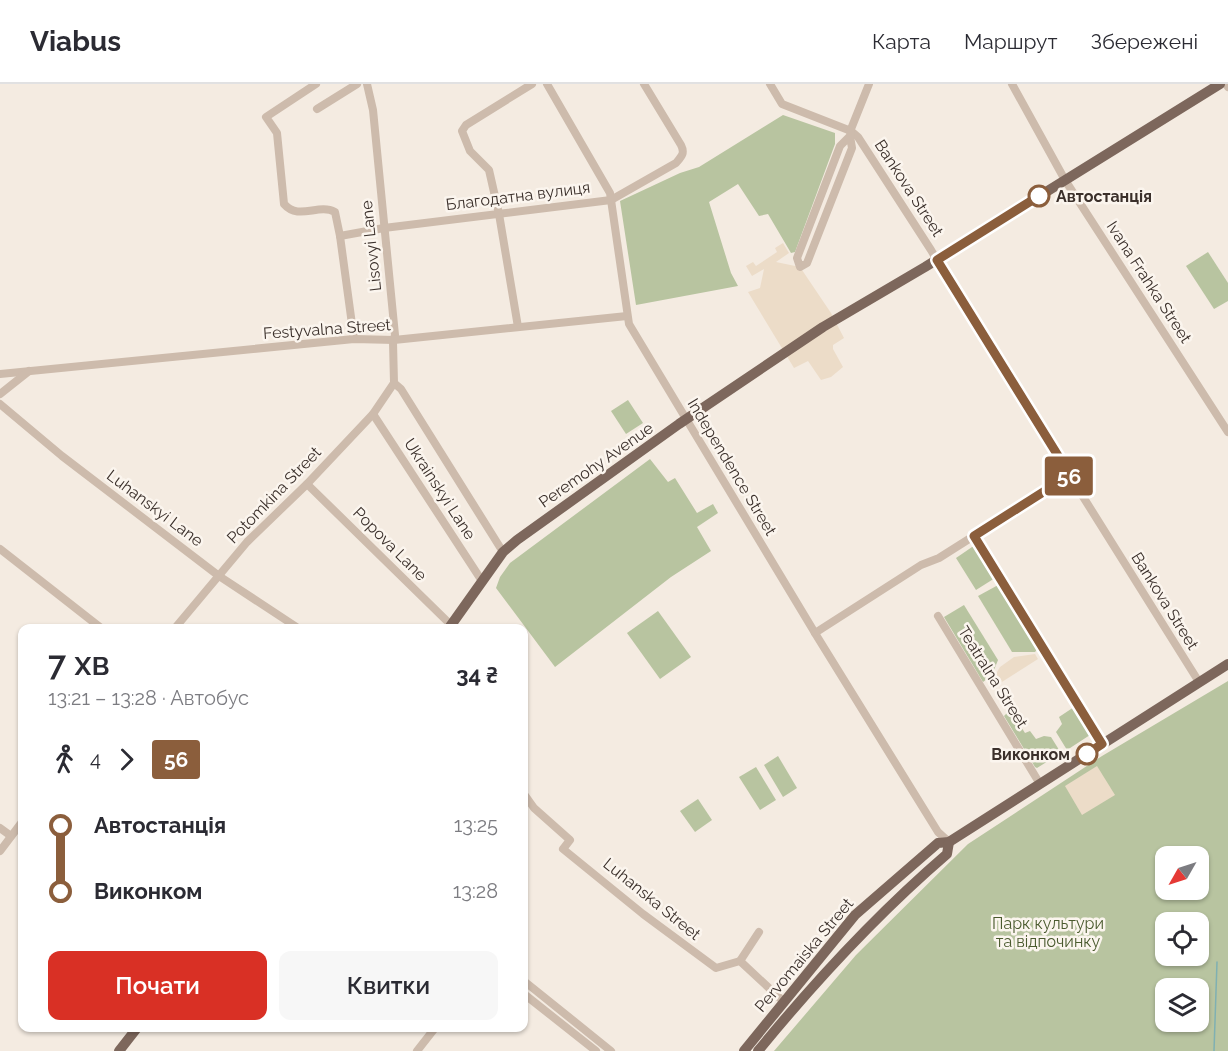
<!DOCTYPE html>
<html lang="uk">
<head>
<meta charset="utf-8">
<style>
	body { margin:0; font-family:Raleway,sans-serif; background:#f7f7f7; color:#2b2b33; height:100vh; display:flex; flex-direction:column; font-size:22px; white-space:nowrap }
	* { box-sizing:border-box; margin:0 }
	p { font-size:20px; color:#7c7c81 }
	.icon { flex:none; width:33px; height:33px; fill:none; stroke:currentColor; stroke-width:2; stroke-linecap:round; stroke-linejoin:round }
	.map { position:relative; flex:1; overflow:hidden }
	.panel { position:absolute; left:18px; top:540px; width:510px; height:408px; display:flex; flex-direction:column; background:#fff; border-radius:12px; box-shadow:0 2px 4px #0004 }
	.panel>* { flex:none }
	.badge { padding:0 12px; border-radius:4px; font-size:21px; line-height:39px }
	.needle { width:39px; rotate:231deg }
	.fabs { position:absolute; left:1155px; top:762px; display:grid; gap:12px }
	.fabs a { display:grid; place-items:center; width:54px; height:54px; border-radius:12px; background:#fff; box-shadow:0 2px 4px #0004; font-size:30px }
	.map>.badge { position:absolute; translate:-50% -50%; box-shadow:0 0 0 3px #fff }
	.legs { display:flex; align-items:center; gap:9px; height:66px; padding:0 30px; font-size:20px }
	.legs p { margin-inline-start:auto }
	.head { display:flex; align-items:center; justify-content:space-between; height:102px; padding:0 30px }
	h1 { font-size:33px; font-weight:600; line-height:45px }
	.cta { display:flex; gap:12px; margin-top:auto; padding:12px 30px }
	.cta a { flex:1; height:69px; border-radius:12px; background:#d93025; color:#fff; font-size:24px; font-weight:600; line-height:69px; text-align:center }
	.cta a+a { background:#f7f7f7; color:#2b2b33 }
	ul { padding:0 30px; list-style:none }
	li { display:flex; align-items:center; gap:21px; height:66px; font-size:22px }
	li i { display:grid; place-items:center; width:9px; height:100%; margin:0 8px; background:currentColor }
	li i::after { content:''; width:15px; height:15px; margin:-8px; border:4px solid; border-radius:50%; background:#fff }
	li p { margin-inline-start:auto }
	li:first-child i { background:linear-gradient(#0000 50%,currentColor 0) }
	li:last-child i { background:linear-gradient(currentColor 50%,#0000 0) }
	header { display:flex; align-items:center; gap:36px; box-sizing:border-box; height:84px; padding:0 30px; background:#fff; border-bottom:2px solid #e1e1e2 }
	header strong { font-size:28px }
	nav { display:flex; gap:33px; margin-inline-start:auto; font-size:21px }
	.map>svg:first-child { display:block }
</style>
</head>
<body>
<header>
<strong>Viabus</strong>
<nav><a>Карта</a><a>Маршрут</a><a>Збережені</a></nav>
</header>
<div class="map">
<svg width="1228" height="967" viewBox="0 0 1228 967">
	<rect width="100%" height="100%" fill="#f4ebe1"/>
	<g fill="#b8c4a0" fill-rule="evenodd">
		<polygon points="783,31 835,49 835,60 795,168 791,169 768,130 759,132 738,100 709,118 731,189 738,202 636,221 620,117 680,89 699,83"/>
		<polygon points="1208,168 1228,199 1228,217 1214,225 1186,182"/>
		<polygon points="628,316 643,339 626,350 611,327"/>
		<polygon points="650,375 668,398 675,394 697,429 713,420 718,429 697,443 711,467 671,493 555,583 496,504 500,493 510,479"/>
		<polygon points="975,461 995,494 976,506 956,474"/>
		<polygon points="1000,500 1039,563 1035,568 1012,568 978,512"/>
		<polygon points="964,521 998,576 992,591 983,598 944,533"/>
		<polygon points="658,527 691,573 660,595 627,549"/>
		<path d="M 1228,597 L 1228,967 L 774,967 L 856,871 L 968,760 L 1102,672 ZM 1166,772 L 1198,772 L 1198,806 L 1166,806 ZM 1166,838 L 1198,838 L 1198,872 L 1166,872 ZM 1166,904 L 1198,904 L 1198,938 L 1166,938 Z"/>
		<polygon points="1074,623 1090,651 1067,666 1056,648 1062,640 1059,633"/>
		<polygon points="1011,627 1025,649 1030,647 1036,655 1044,652 1051,653 1061,669 1037,684 1035,683 1004,632 1008,628"/>
		<polygon points="778,672 797,704 783,713 764,681"/>
		<polygon points="756,683 776,716 760,726 739,693"/>
		<polygon points="698,715 712,736 695,748 680,727"/>
	</g>
	<g fill="#ecdcc8">
		<polygon points="783,159 789,169 776,178 800,183 831,229 844,254 833,261 833,265 843,283 831,293 821,296 808,277 794,284 748,208 760,204 764,185 752,192 746,182 753,178 756,182 777,168 775,164"/>
		<polygon points="1035,570 1038,575 994,603 991,598 1000,583 1014,573"/>
		<polygon points="1097,682 1115,711 1082,731 1065,702"/>
	</g>
	<g fill="none" stroke-linecap="round" stroke-linejoin="round">
		<polyline stroke="#7fb0b2" stroke-width="1.5" points="1214,967 1217,878"/>
		<g stroke="#cdbbac" stroke-width="8">
			<path d="M 316,0 L 266,33 L 277,49 L 284,120 C 299,137 318,119 335,128 L 340,152 L 354,255"/>
			<polyline points="367,0 373,26 395,251 393,258 394,299 401,305 503,468"/>
			<polyline points="547,0 610,109 629,240 818,554 938,748 949,758"/>
			<polyline points="770,0 782,20 851,47 858,53 931,166 968,229 1199,598"/>
			<polyline points="1012,0 1065,96 1228,348"/>
			<polyline points="1226,0 1228,3"/>
			<polyline points="317,25 357,0"/>
			<polyline points="850,52 840,62 797,174 800,183 807,179 852,64 850,52 851,45 869,0"/>
			<path d="M 340,152 L 384,144 L 611,116 L 676,79 C 682,72 685,69 681,61 L 644,0"/>
			<polyline points="518,243 499,130 489,86 470,67 462,47 466,41 532,0"/>
			<polyline points="0,290 354,255 394,256 627,232"/>
			<polyline points="0,310 29,287"/>
			<polyline points="0,320 62,372 219,492 298,544"/>
			<polyline points="373,330 482,497"/>
			<polyline points="307,400 451,541"/>
			<polyline points="974,452 1102,660"/>
			<polyline points="0,465 101,544"/>
			<polyline points="938,532 1040,700"/>
			<polyline points="175,544 247,458 307,400 373,330 394,299"/>
			<polyline points="815,549 921,481 939,474 1070,391"/>
			<polyline points="524,710 534,724 570,756 563,765 643,830 716,884 740,877 784,918"/>
			<polyline points="0,744 11,752"/>
			<polyline points="0,767 22,738"/>
			<polyline points="740,877 759,848"/>
			<polyline points="524,897 611,967"/>
			<polyline points="524,910 596,967"/>
			<polyline points="417,967 435,944"/>
		</g>
		<g stroke="#7d675c" stroke-width="10">
			<polyline points="449,544 503,468 517,456 679,340 823,243 925,183 1220,0"/>
			<polyline points="119,967 137,944"/>
			<polyline points="744,967 855,831 938,759 949,758 1228,580"/>
			<path d="M 758,967 C 817,895 876,831 947,770 L 949,758"/>
		</g>
	</g>
	<g fill="none" stroke-linecap="round" stroke-linejoin="round">
		<defs>
			<polyline id="line-1" points="1039,112 937,176 1070,391 974,452 1102,660 1087,670"/>
		</defs>
		<use href="#line-1" stroke="#fff" stroke-width="14"/>
		<use href="#line-1" stroke="#8b5e3c" stroke-width="9"/>
	</g>
	<g fill="#fff" stroke="#8b5e3c" stroke-width="3">
		<circle cx="1039" cy="112" r="10"/>
		<circle cx="1087" cy="670" r="10"/>
	</g>
	<g text-anchor="middle" dominant-baseline="central" stroke-width="5" stroke-linejoin="round" paint-order="stroke">
		<g font-size="16" fill="#3b302b" stroke="#fbf5ee">
			<text transform="translate(909 104) rotate(57)">Bankova Street</text>
			<text transform="translate(518 112) rotate(-7)">Благодатна вулиця</text>
			<text transform="translate(371 162) rotate(-96)">Lisovyi Lane</text>
			<text transform="translate(1149 198) rotate(57)">Ivana Frahka Street</text>
			<text transform="translate(327 245) rotate(-4)">Festyvalna Street</text>
			<text transform="translate(596 381) rotate(-35)">Peremohy Avenue</text>
			<text transform="translate(732 383) rotate(59)">Independence Street</text>
			<text transform="translate(440 405) rotate(57)">Ukrainskyi Lane</text>
			<text transform="translate(274 411) rotate(-46)">Potomkina Street</text>
			<text transform="translate(155 424) rotate(37)">Luhanskyi Lane</text>
			<text transform="translate(390 460) rotate(45)">Popova Lane</text>
			<text transform="translate(1165 517) rotate(58)">Bankova Street</text>
			<text transform="translate(993 593) rotate(58)">Teatralna Street</text>
			<text transform="translate(652 815) rotate(39)">Luhanska Street</text>
			<text transform="translate(804 871) rotate(-50)">Pervomaiska Street</text>
		</g>
		<g font-size="16" font-weight="bold" fill="#3b302b" stroke="#fbf5ee" text-anchor="start">
			<text x="1056" y="112">Автостанція</text>
			<text x="1070" y="670" text-anchor="end">Виконком</text>
		</g>
		<g font-size="16" fill="#4a5a2e" stroke="#fbf5ee">
			<text x="1048" y="839">Парк культури<tspan x="1048" dy="18">та відпочинку</tspan></text>
		</g>
	</g>
</svg>
<div class="fabs">
<a><svg class="needle" viewBox="-14 -14 28 28"><path d="M0-13l5 13h-10z" fill="#e53935"/><path d="M0 13l5-13h-10z" fill="#7c7c81"/></svg></a>
<a><svg class="icon" aria-label="locate" viewBox="0 0 24 24"><circle cx="12" cy="12" r="6"/><path d="M12 2v4M12 18v4M2 12h4M18 12h4"/></svg></a>
<a><svg class="icon" aria-label="layers" viewBox="0 0 24 24"><path d="M12 4l9 5-9 5-9-5zM3 14l9 5 9-5"/></svg></a>
</div>
<b class="badge" style="left:1069px;top:392px;background:#8b5e3c;color:#fff">56</b>
<section class="panel">
<div class="head"><div><h1>7 хв</h1><p>13:21 – 13:28 · Автобус</p></div><b>34 ₴</b></div>
<div class="legs"><svg class="icon" aria-label="walk" viewBox="0 0 24 24"><circle cx="13" cy="4" r="2"/><path d="M13 8l-2 6 4 7M11 14l-3 7M7 12l3-4h3l4 4"/></svg>4<svg class="icon" aria-label="forward" viewBox="0 0 24 24"><path d="M9 5l7 7-7 7"/></svg><b class="badge" style="background:#8b5e3c;color:#fff">56</b></div>
<ul>
<li><i style="color:#8b5e3c"></i><b>Автостанція</b><p>13:25</p></li>
<li><i style="color:#8b5e3c"></i><b>Виконком</b><p>13:28</p></li>
</ul>
<div class="cta"><a>Почати</a><a>Квитки</a></div>
</section>
</div>
</body>
</html>
